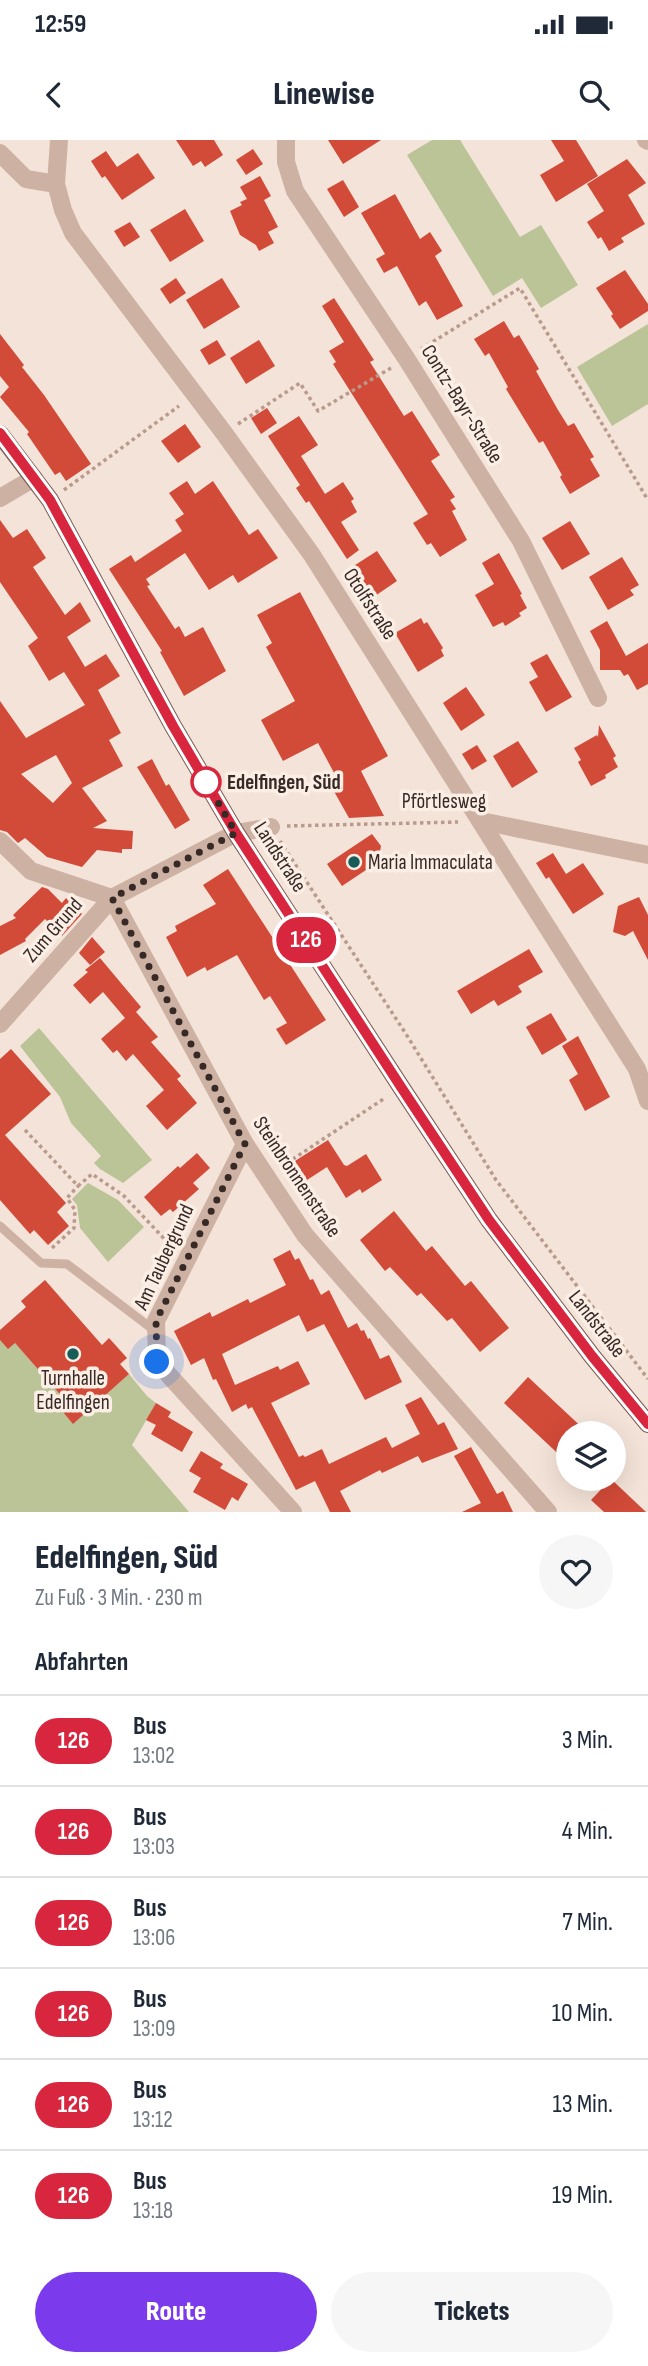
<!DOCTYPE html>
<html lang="de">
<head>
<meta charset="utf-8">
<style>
	body { margin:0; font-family:"Sofia Sans Condensed",sans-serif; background:#f6f6f7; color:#1f2937; height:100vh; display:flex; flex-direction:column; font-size:26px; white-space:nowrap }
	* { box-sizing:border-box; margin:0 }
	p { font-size:23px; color:#747a83 }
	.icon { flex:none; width:38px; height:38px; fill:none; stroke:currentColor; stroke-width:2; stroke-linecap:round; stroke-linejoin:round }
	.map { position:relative; height:1372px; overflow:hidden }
	.side { display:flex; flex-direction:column; background:#fff; flex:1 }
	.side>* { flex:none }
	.badge { padding:0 14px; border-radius:23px; font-size:24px; line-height:46px }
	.buttons { position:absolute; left:556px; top:1281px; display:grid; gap:14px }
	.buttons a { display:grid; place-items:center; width:70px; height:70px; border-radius:50%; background:#fff; box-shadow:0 7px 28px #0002; font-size:35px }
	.you { position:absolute; width:35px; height:35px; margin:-18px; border:5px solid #fff; border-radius:50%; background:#1a73e8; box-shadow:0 0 0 10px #1a73e833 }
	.map>.badge { position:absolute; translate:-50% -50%; box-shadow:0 0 0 4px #fff }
	h2 { padding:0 35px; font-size:26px; line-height:63px }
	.round { display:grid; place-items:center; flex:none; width:74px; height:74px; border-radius:37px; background:#f6f6f7 }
	.overview { display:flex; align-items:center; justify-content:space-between; height:119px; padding:0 35px }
	h1 { font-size:33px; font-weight:800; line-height:52px }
	.primary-button { display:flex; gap:14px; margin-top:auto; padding:14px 35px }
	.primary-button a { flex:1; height:80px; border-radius:42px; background:#7c3aed; color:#fff; font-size:28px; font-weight:800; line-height:80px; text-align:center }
	.primary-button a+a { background:#f6f6f7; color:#1f2937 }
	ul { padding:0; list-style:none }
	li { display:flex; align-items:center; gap:21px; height:91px; padding:0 35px; border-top:2px solid #e0e1e3 }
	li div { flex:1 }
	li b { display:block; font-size:26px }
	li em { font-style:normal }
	li .badge { min-width:77px; font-weight:700; text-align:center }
	.status { display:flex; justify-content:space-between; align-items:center; height:49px; padding:0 35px; background:#fff; direction:ltr }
	.status svg { height:19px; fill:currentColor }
	header { display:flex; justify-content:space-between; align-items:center; height:91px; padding:0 35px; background:#fff; font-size:32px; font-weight:800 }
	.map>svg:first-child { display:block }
</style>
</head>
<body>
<div class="status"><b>12:59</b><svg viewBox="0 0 49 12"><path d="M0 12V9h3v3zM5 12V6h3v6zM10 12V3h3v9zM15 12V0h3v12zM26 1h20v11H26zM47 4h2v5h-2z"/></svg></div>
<header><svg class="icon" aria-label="back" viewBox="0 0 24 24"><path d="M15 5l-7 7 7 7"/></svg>Linewise<svg class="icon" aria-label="search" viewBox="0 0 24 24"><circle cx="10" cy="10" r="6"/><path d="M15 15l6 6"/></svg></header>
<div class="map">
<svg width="648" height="1372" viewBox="0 0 648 1372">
	<rect width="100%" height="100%" fill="#f4e3d8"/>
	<g fill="#bac497">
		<polygon points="432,0 460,0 520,97 541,85 578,145 541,168 522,138 493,156 407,15"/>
		<polygon points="648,184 648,264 612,286 577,227"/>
		<polygon points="39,888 152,1020 123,1043 100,1029 94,1023 101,1016 71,983 60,957 20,906"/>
		<polygon points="88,1043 118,1060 144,1087 108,1122 80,1088 77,1065 72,1059"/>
		<polygon points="0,1200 15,1203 64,1259 57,1266 73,1283 129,1234 147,1256 156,1263 132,1305 189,1372 0,1372"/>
	</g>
	<g fill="#d24a38" fill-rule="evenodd">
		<polygon points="176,0 214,0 223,15 205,27 201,21 193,26"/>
		<polygon points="328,0 381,0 343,24"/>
		<polygon points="551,0 576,0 598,36 556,62 540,35 564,21"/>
		<polygon points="253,9 263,24 246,35 236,20"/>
		<polygon points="106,11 117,27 138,13 155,38 122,60 105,36 102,38 91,21"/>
		<polygon points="627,19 646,43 628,55 645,84 621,98 624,102 609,111 601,97 598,99 587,82 604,71 587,44"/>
		<polygon points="260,36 271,56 264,60 278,87 268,92 274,103 259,111 256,105 240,95 230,71 242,65 240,62 247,59 240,47"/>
		<polygon points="343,40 359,67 344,77 327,49"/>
		<polygon points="395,54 420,99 430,92 442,111 435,116 463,166 437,180 426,161 419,166 397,126 384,133 376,119 385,114 361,73"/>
		<polygon points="185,69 204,101 170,122 150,90"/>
		<polygon points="130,82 140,97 124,107 114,91"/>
		<polygon points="625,130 648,164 648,171 620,189 611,176 613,174 596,148"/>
		<polygon points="176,138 186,153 170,164 160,149"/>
		<polygon points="222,138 240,167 204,189 186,160"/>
		<polygon points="334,158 374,220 370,222 404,276 412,271 440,315 431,321 455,357 450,360 456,369 452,371 467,400 440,417 431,403 427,405 413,383 428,374 333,224 336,222 329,211 344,202 322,166"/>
		<polygon points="504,181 514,198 519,195 539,229 536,231 558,270 568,286 574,283 594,317 590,319 600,336 570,354 560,337 562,335 543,301 539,303 506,249 508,247 489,213 485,216 474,199"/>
		<polygon points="0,194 24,225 22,227 44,255 91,324 66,341 60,332 55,335 27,294 29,292 0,257 9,247 0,236"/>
		<polygon points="217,200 226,215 209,225 200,210"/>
		<polygon points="259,200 275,226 246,244 230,218"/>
		<polygon points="267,268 277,283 261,294 251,278"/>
		<polygon points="299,276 318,305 301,316 325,354 343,342 354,359 351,361 357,372 341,382 359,410 347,419 309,361 306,363 296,348 300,345 268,296"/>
		<polygon points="185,284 201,307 178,323 161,301"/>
		<polygon points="187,341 195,354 213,341 249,395 258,389 278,418 238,443 233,435 209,450 185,413 146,439 150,445 147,446 175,489 179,486 185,497 203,487 226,531 184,556 160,512 162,511 109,429 131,415 135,422 182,391 175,380 184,374 169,353"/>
		<path d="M 0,380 L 13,398 L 27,389 L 46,418 L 33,427 L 65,475 L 80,462 L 91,481 L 67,497 L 85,527 L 106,514 L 120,536 L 98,550 L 121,593 L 109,600 L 123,626 L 82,648 L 107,681 L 93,688 L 133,691 L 132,709 L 122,709 L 122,713 L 97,710 L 82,727 L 47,717 L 25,698 L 18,703 L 7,692 L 0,690 L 0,561 L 26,598 L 85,565 L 64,532 L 49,541 L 28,506 L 38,498 L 0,442 ZM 56,615 L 72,643 L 53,663 L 21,634 Z"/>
		<polygon points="570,381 590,414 562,430 542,398"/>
		<polygon points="377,411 397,441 372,458 352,427"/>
		<polygon points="499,413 522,454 520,455 527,468 519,473 521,476 505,486 503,482 493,487 475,455 494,444 482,423"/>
		<polygon points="622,417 639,445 630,450 634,455 608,470 589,437"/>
		<polygon points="300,452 388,616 361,631 384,676 349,678 331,646 339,642 318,603 283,621 261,580 295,561 266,507 272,503 257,475"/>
		<polygon points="421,478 424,484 427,482 443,508 441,510 444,516 418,532 395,493"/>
		<polygon points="607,481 626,516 648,503 648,544 637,550 628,534 624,536 620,530 600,530 600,510 590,491"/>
		<polygon points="547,514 572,557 546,572 529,542 538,537 530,523"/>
		<polygon points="466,547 485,575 461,591 443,563"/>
		<polygon points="599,585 616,616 613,618 618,627 605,635 606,638 591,646 578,622 581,620 574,608 597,595 598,597"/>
		<polygon points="518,601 538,632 512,648 493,616"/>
		<polygon points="477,605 487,621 472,630 462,614"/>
		<polygon points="152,619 166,646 169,644 190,680 175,689 137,627"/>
		<polygon points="372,694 381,706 378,722 342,746 327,724"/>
		<polygon points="553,713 566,734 583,723 604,754 573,774 549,737 546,739 536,723"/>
		<polygon points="228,729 326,880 286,905 276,889 287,883 270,856 264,860 237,815 207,831 205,827 187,837 166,797 177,791 175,786 216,764 203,745"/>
		<polygon points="42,747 48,749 62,763 66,758 82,774 62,796 45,779 25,799 26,801 0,815 0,786 16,778 13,775"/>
		<polygon points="639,757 648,775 648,820 633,791 625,796 613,792 618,766"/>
		<polygon points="92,797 105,812 90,825 79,813"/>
		<polygon points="529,809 543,832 518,846 522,852 498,866 494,860 471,874 457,851"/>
		<polygon points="100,818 141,867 136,872 158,897 151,902 181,936 177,939 197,963 167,990 146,966 164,950 133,914 126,921 117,910 113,913 101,899 125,878 103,852 90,864 73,845 88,832 85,830"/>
		<polygon points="551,873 567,900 542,915 526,887"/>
		<polygon points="578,896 610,957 585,971 569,940 578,934 562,906"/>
		<polygon points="11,909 51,954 5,995 66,1063 57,1072 69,1086 48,1105 34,1090 30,1094 0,1060 0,919"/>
		<polygon points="328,1000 344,1025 347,1026 366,1014 382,1040 362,1053 360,1049 346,1058 327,1027 307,1040 295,1021"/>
		<polygon points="197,1013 210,1028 193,1043 199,1049 173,1072 170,1069 161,1076 144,1057 178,1026 180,1028"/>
		<polygon points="394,1071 426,1111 432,1106 465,1146 471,1141 509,1188 480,1212 452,1178 447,1181 421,1153 417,1156 390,1127 385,1131 360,1100"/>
		<polygon points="290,1110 295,1120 299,1118 310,1140 313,1139 321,1155 329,1150 348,1188 357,1183 361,1191 364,1190 368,1199 370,1198 380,1219 389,1215 402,1242 365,1260 324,1184 307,1192 299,1175 222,1214 235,1245 278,1226 280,1230 298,1221 310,1244 271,1263 299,1317 303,1315 305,1317 322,1309 329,1324 386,1297 392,1308 420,1294 405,1265 421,1257 438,1285 444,1282 458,1309 422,1323 418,1316 382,1333 380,1330 340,1351 351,1372 330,1372 315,1341 296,1350 252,1267 248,1269 246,1264 232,1272 216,1239 213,1240 204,1218 191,1225 174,1191 210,1172 212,1177 248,1159 250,1163 286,1145 273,1119"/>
		<polygon points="45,1140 102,1205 109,1198 127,1218 120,1224 129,1234 73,1284 57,1265 64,1259 15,1203 8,1209 0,1200 0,1190 26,1167 21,1161"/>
		<polygon points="528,1237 588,1293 569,1293 569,1324 504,1263"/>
		<polygon points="156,1263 171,1272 168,1277 193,1292 182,1312 151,1294 156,1285 146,1280"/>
		<polygon points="471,1307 497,1354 503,1351 513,1372 462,1372 481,1363 454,1316"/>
		<polygon points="201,1311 223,1324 220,1328 248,1344 238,1361 232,1357 225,1370 193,1352 201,1338 189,1331"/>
		<polygon points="611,1339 646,1372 604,1372 591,1360"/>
	</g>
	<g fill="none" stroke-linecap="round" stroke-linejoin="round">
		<g stroke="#b99a8d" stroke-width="3.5" stroke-dasharray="3.5 3.5" stroke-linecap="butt">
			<polyline points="421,209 520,148 648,360"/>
			<polyline points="238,284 300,243 318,271 391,228"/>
			<polyline points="64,350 179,266"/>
			<polyline points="287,686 458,682"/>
			<polyline points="280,701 406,894 496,1040 648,1239"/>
			<polyline points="25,990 78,1046 92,1034 124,1056 172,1107"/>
			<polyline points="281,1027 385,958"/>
			<polyline points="52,1108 74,1088 75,1070 67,1058 78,1046"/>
		</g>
		<polyline stroke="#cdb1a3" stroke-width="9" points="0,1086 41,1123 67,1124 155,1191"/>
		<g stroke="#cdb1a3" stroke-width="18">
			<polyline points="59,0 56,44 63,70 73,93 224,293 312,415 637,929 648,961"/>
			<polyline points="286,0 286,22 295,51 406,218 521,401 598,558"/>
			<polyline points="646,0 648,1"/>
			<polyline points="0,13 26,39 56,44"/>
			<polyline points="0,358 34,338"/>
			<polyline points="481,681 648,715"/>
			<polyline points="0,701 31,731 112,758"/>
			<polyline points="112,758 245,1004 305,1095 548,1372"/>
			<polyline points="0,884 112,758 236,693 271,687"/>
			<polyline points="245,1004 156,1181 157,1222 293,1372"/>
		</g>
		<polyline stroke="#7a5d55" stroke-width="18" points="0,294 50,360 173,586 236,693 401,947 489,1080 592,1216 648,1284"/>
	</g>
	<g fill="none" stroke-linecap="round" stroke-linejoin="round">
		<defs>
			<polyline id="line" points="0,293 50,360 173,586 236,693 401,947 489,1080 592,1216 648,1284"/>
		</defs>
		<use href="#line" stroke="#fff" stroke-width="16"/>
		<use href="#line" stroke="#d7263d" stroke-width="10"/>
		<polyline stroke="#372926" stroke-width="7" stroke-dasharray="0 12.6" points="157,1222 156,1181 245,1004 112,758 236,693 206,642"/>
	</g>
	<circle fill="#fff" stroke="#d7263d" stroke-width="3.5" cx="206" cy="642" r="14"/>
	<g fill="#175c58" stroke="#fbeee5" stroke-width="2.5">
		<circle cx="354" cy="722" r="7"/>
		<circle cx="73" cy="1214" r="7"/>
	</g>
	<g text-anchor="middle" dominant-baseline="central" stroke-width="7" stroke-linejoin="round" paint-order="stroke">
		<g font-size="21" fill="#372926" stroke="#fbeee5">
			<text transform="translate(462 264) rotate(58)">Contz-Bayr-Straße</text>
			<text transform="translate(370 464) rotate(57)">Otolfstraße</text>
			<text x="444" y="661">Pförtlesweg</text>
			<text transform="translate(280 717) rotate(57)">Landstraße</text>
			<text transform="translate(53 790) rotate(-49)">Zum Grund</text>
			<text transform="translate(297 1037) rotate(56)">Steinbronnenstraße</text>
			<text transform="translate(164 1117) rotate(-65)">Am Taubergrund</text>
			<text transform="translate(597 1184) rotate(52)">Landstraße</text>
		</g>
		<g font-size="21" font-weight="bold" fill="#372926" stroke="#fbeee5" text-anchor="start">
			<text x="227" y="642">Edelfingen, Süd</text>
		</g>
		<g font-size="21" fill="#372926" stroke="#fbeee5" text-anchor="start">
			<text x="368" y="722">Maria Immaculata</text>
			<text x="73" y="1238" text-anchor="middle">Turnhalle<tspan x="73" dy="24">Edelfingen</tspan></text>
		</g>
	</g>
</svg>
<div class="buttons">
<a><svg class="icon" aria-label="layers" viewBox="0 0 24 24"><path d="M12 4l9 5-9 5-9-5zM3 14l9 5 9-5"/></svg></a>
</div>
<div class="you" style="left:157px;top:1222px"></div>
<b class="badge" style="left:306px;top:800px;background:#d7263d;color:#fff">126</b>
</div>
<section class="side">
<div class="overview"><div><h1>Edelfingen, Süd</h1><p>Zu Fuß · 3 Min. · 230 m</p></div><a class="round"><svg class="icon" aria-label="heart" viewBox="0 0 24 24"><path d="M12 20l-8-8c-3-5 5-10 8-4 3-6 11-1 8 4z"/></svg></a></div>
<h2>Abfahrten</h2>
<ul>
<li><span class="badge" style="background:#d7263d;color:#fff">126</span><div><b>Bus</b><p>13:02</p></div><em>3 Min.</em></li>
<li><span class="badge" style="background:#d7263d;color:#fff">126</span><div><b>Bus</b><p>13:03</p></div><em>4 Min.</em></li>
<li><span class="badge" style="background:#d7263d;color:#fff">126</span><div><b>Bus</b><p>13:06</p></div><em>7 Min.</em></li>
<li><span class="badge" style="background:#d7263d;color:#fff">126</span><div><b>Bus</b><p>13:09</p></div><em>10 Min.</em></li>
<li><span class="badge" style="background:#d7263d;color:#fff">126</span><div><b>Bus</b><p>13:12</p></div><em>13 Min.</em></li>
<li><span class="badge" style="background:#d7263d;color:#fff">126</span><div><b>Bus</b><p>13:18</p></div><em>19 Min.</em></li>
</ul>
<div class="primary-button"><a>Route</a><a>Tickets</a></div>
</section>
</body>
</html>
